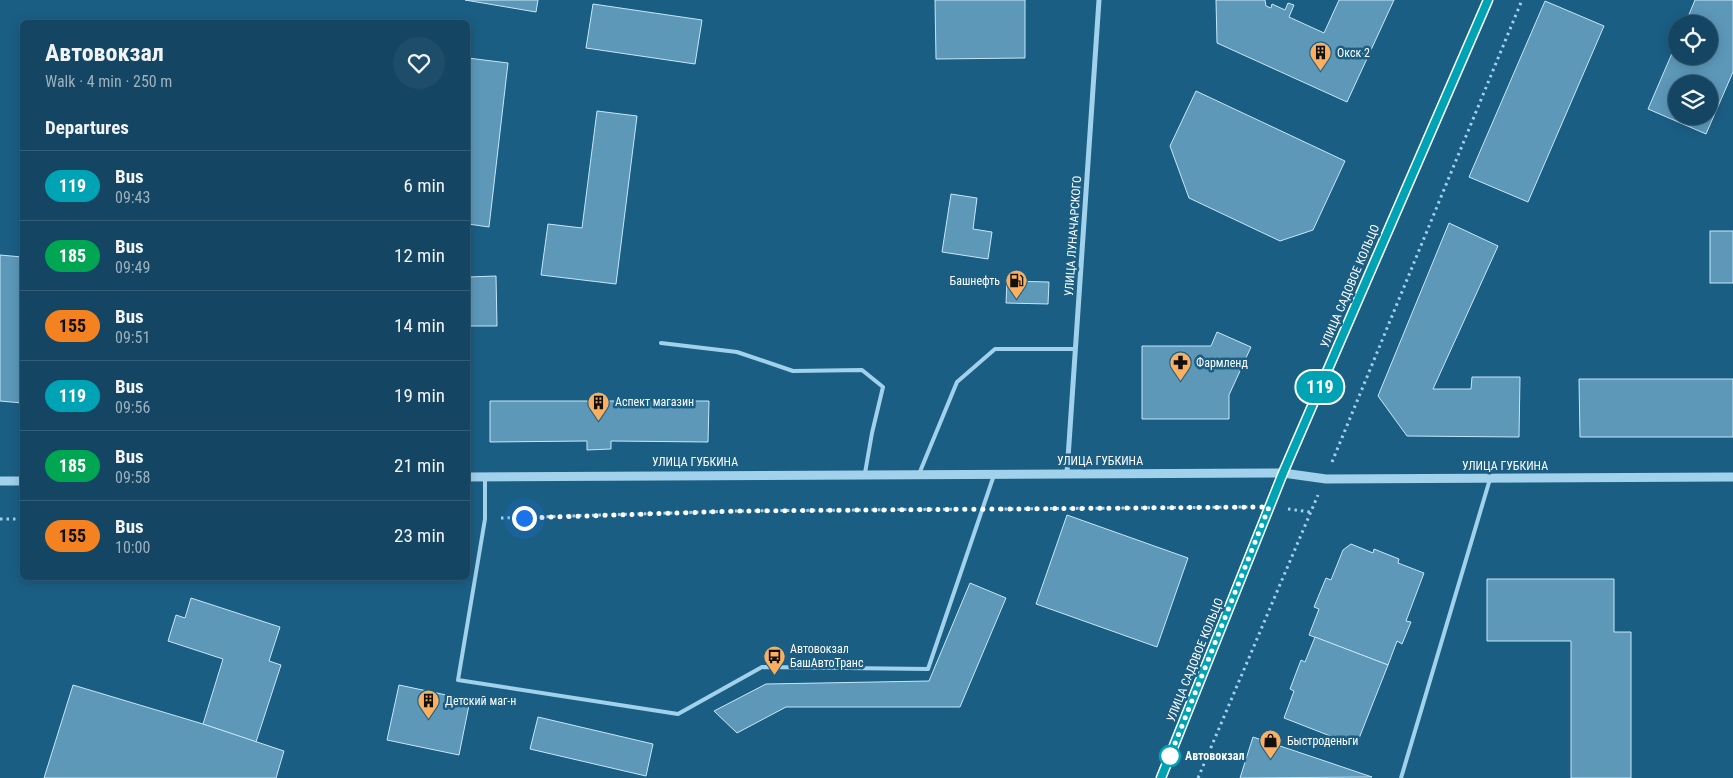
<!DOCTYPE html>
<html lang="en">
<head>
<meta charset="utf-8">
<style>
	body { margin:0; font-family:"Roboto Condensed",sans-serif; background:#1d4d69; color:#f1f3f6; height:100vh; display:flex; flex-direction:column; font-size:19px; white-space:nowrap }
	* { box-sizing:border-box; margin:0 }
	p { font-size:16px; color:#9db1be }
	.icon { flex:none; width:28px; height:28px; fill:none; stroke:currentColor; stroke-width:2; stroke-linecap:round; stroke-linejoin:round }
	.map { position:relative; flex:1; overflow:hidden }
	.panel { position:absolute; left:20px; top:20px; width:450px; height:560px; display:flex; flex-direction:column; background:#144663; border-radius:8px; box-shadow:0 2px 12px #0003,0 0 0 1px #335e78 }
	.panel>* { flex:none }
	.badge { padding:0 10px; border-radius:16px; font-size:18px; line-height:32px }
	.tools { position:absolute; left:1668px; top:15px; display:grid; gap:10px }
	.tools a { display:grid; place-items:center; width:50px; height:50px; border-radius:50%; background:#144663; box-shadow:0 2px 12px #0003,0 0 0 1px #335e78; font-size:25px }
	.you { position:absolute; width:25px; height:25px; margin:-12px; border:4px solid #fff; border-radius:50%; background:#1a73e8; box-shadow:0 0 0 8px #1a73e833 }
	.map>.badge { position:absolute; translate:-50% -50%; box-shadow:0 0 0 2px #fff }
	h2 { padding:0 25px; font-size:19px; line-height:45px }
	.round { display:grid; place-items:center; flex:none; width:52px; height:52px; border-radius:26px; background:#1d4d69 }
	.summary { display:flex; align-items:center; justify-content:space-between; height:85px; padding:0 25px }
	h1 { font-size:24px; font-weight:700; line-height:38px }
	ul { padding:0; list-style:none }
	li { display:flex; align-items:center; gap:15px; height:70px; padding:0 25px; border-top:1px solid #335e78 }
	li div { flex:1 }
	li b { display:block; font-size:19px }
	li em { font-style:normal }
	li .badge { min-width:55px; font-weight:700; text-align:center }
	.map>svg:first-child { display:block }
</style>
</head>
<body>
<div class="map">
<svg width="1733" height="778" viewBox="0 0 1733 778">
	<rect width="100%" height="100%" fill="#1b5e84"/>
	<g fill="#5d98b9" stroke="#c7e7f8" fill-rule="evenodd">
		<polygon points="465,0 538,0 536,12"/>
		<polygon points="935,0 1025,0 1025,58 936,59"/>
		<polygon points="1216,0 1265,0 1266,6 1271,8 1272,4 1285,10 1288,3 1294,5 1289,17 1324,33 1339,0 1394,0 1347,102 1217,43"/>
		<path d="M 1695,0 L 1733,0 L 1733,72 L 1706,134 L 1648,109 L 1676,44 L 1676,56 L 1709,56 L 1709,24 L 1685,24 ZM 1676,84 L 1709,84 L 1709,116 L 1676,116 Z"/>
		<polygon points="1545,1 1604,26 1528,202 1469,177"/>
		<polygon points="593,4 702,20 695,64 586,48"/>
		<polygon points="468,58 508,63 489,227 468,224"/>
		<polygon points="1196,91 1345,161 1313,230 1280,241 1189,198 1170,146"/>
		<polygon points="597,111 637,116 616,284 541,275 548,224 582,228"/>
		<polygon points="951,194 977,198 973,229 992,232 988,259 942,252"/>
		<polygon points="1449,223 1498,246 1433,389 1471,389 1472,377 1520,377 1519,437 1407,436 1378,396"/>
		<rect x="1710" y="231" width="23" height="52"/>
		<polygon points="0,255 22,257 22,403 0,401"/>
		<polygon points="496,276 497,326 468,326 468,277"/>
		<polygon points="1007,281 1049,282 1048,304 1006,303"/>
		<polygon points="1217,332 1251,347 1229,395 1229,419 1142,419 1142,346 1211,346"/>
		<polygon points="1579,379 1733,379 1733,437 1580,437"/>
		<polygon points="490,401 709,401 708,442 611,441 611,449 587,450 587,441 490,442"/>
		<polygon points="1067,515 1188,558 1157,647 1036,604"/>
		<polygon points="1351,544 1373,553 1374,549 1399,559 1398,563 1424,573 1406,621 1411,622 1402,644 1397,641 1388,665 1309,635 1319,609 1314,607 1326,578 1331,580 1343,550"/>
		<polygon points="1487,579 1614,579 1614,632 1631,632 1631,778 1571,778 1571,641 1487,641"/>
		<polygon points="970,583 1006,598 960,707 786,707 737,733 714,711 766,684 929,681"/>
		<polygon points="191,598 280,627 269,661 281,665 256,742 203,724 223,659 168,641 176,615 185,618"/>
		<polygon points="1315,637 1388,665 1356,746 1284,718 1294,691 1290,689 1301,660 1305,662"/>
		<polygon points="73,685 203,724 284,751 276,778 44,778"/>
		<polygon points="399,685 470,700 459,755 387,740"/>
		<polygon points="538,717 653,744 646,776 530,749"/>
		<polygon points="1253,737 1313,757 1372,777 1240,778"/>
	</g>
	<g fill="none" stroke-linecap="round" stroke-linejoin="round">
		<g stroke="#a2d1eb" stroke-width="3" stroke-dasharray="2.5 4" stroke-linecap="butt">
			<polyline points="1332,462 1522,0"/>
			<polyline points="998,509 1249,507"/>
			<polyline points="1288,509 1310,512"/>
			<polyline points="501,518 737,511 967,509"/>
			<polyline points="0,519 22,519"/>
			<polyline points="1198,778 1318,495"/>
		</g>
		<g stroke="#a2d1eb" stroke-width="4">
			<polyline points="661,343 737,352 793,371 862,370 883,387 872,433 865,473"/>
			<polyline points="919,474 957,382 995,349 1075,349"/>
			<polyline points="485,476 485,519 458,680 678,714 762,667 928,669 994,475"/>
			<polyline points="1401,778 1490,479"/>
		</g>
		<polyline stroke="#a2d1eb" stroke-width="5" points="1067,473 1099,0"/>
		<g stroke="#a2d1eb" stroke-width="9">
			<path d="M 468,477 C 739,474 1011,474 1283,473 L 1326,479 L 1733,477"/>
			<polyline points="0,481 22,481"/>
		</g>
		<polyline stroke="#cee8f8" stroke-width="10" points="1161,778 1283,473 1488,0"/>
	</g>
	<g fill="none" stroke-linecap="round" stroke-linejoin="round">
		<defs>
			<polyline id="line" points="1161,778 1283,473 1488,0"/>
		</defs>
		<use href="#line" stroke="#fff" stroke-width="11"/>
		<use href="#line" stroke="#00a3b4" stroke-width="8"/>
		<polyline stroke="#fff" stroke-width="5" stroke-dasharray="0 9" points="524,518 737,511 1269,507 1170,756"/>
	</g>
	<defs>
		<symbol id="building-pin" viewBox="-11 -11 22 30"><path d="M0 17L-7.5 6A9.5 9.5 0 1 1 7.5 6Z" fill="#fcaf5f" stroke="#1b5e84"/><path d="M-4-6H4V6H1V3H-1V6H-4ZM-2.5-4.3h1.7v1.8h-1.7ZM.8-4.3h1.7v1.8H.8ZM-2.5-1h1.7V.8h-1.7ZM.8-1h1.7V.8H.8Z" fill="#111"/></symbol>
		<symbol id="fuel-pin" viewBox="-11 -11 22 30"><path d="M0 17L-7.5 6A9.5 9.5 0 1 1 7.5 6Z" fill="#fcaf5f" stroke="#1b5e84"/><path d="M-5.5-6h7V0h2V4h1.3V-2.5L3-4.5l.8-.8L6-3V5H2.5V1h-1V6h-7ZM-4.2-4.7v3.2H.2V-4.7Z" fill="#111"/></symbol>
		<symbol id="pharmacy-pin" viewBox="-11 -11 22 30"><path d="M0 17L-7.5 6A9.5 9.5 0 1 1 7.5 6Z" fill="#fcaf5f" stroke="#1b5e84"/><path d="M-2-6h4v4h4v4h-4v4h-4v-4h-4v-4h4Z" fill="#111"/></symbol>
		<symbol id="bus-pin" viewBox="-11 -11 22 30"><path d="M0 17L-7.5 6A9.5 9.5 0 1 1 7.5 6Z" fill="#fcaf5f" stroke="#1b5e84"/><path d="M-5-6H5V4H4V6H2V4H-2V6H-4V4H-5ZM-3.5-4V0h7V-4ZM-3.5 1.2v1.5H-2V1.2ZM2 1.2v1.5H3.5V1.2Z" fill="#111"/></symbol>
		<symbol id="shop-pin" viewBox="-11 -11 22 30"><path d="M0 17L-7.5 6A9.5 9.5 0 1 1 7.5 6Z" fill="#fcaf5f" stroke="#1b5e84"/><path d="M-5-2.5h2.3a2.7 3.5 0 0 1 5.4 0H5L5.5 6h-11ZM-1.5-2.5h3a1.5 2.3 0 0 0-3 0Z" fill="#111"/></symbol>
	</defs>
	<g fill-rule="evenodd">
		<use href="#building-pin" x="1308" y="40" width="25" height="34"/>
		<use href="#fuel-pin" x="1004" y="268" width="25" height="34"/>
		<use href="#pharmacy-pin" x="1168" y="350" width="25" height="34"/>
		<use href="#building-pin" x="586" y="390" width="25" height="34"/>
		<use href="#bus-pin" x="762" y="644" width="25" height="34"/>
		<use href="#building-pin" x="416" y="688" width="25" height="34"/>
		<use href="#shop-pin" x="1258" y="728" width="25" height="34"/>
	</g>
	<circle fill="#fff" stroke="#00a3b4" stroke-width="2.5" cx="1170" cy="756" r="10"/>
	<g text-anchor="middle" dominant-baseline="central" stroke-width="5" stroke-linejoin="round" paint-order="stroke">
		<g font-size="12" fill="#fff" stroke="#1b5e84" text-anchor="start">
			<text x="1337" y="53">Окск 2</text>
			<text x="1000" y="281" text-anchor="end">Башнефть</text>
			<text x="1196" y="363">Фармленд</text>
			<text x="615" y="402">Аспект магазин</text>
			<text x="790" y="649">Автовокзал<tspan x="790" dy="14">БашАвтоТранс</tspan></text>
			<text x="445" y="701">Детский маг-н</text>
			<text x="1287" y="741">Быстроденьги</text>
		</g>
		<g font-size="12" fill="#fff" stroke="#1b5e84">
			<text transform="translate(1073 236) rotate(-86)">УЛИЦА ЛУНАЧАРСКОГО</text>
			<text transform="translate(1350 286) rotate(-67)">УЛИЦА САДОВОЕ КОЛЬЦО</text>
			<text x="1100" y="461">УЛИЦА ГУБКИНА</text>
			<text x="695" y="462">УЛИЦА ГУБКИНА</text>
			<text x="1505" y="466">УЛИЦА ГУБКИНА</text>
			<text transform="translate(1195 660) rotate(-68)">УЛИЦА САДОВОЕ КОЛЬЦО</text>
		</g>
		<g font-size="12" font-weight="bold" fill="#fff" stroke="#1b5e84" text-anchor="start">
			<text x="1185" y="756">Автовокзал</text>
		</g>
	</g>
</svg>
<div class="tools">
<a><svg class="icon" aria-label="locate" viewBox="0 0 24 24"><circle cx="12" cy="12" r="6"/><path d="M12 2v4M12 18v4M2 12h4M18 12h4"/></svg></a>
<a><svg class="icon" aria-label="layers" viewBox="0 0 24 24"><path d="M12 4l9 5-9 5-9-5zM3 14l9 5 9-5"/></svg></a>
</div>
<div class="you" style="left:524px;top:518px"></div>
<b class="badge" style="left:1320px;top:387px;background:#00a3b4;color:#fff">119</b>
<section class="panel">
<div class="summary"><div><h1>Автовокзал</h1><p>Walk · 4 min · 250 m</p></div><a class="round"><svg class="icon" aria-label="heart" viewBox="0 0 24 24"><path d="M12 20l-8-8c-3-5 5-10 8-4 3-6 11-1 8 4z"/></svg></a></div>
<h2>Departures</h2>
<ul>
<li><span class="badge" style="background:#00a3b4;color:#fff">119</span><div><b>Bus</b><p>09:43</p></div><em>6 min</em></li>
<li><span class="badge" style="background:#00a651;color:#fff">185</span><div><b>Bus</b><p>09:49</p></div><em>12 min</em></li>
<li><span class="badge" style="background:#f58220;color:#111">155</span><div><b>Bus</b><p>09:51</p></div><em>14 min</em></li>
<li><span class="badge" style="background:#00a3b4;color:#fff">119</span><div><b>Bus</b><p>09:56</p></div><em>19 min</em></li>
<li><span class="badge" style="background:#00a651;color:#fff">185</span><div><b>Bus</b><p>09:58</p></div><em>21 min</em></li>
<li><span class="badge" style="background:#f58220;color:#111">155</span><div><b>Bus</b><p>10:00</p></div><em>23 min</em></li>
</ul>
</section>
</div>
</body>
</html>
